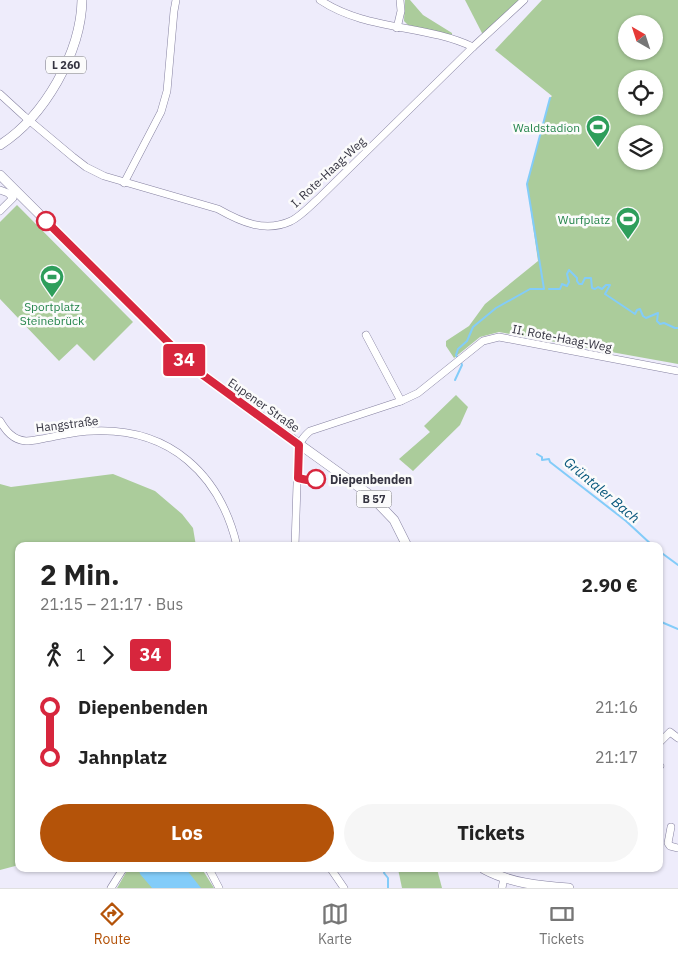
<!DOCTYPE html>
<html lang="de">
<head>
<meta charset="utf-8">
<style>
	body { margin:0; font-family:"IBM Plex Sans",sans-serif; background:#f6f6f6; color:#222; height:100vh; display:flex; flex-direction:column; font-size:19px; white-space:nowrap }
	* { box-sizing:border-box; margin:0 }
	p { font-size:16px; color:#767676 }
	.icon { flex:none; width:28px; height:28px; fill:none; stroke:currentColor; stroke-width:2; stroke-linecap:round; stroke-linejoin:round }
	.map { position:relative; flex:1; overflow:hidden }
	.panel { position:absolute; left:15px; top:542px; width:648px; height:330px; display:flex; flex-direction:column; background:#fff; border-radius:10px; box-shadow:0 1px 4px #0004 }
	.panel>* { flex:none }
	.badge { padding:0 10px; border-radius:4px; font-size:18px; line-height:32px }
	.needle { width:32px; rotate:321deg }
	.fabs { position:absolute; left:618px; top:15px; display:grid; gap:10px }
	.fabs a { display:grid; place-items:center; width:45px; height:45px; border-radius:50%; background:#fff; box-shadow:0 1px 4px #0004; font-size:25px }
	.map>.badge { position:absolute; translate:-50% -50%; box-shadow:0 0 0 2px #fff }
	.legs { display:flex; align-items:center; gap:8px; height:55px; padding:0 25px; font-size:16px }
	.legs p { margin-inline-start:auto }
	.overview { display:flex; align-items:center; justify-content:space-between; height:85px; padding:0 25px }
	h1 { font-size:28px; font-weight:700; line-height:38px }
	.button { display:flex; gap:10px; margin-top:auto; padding:10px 25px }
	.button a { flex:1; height:58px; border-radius:30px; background:#b45309; color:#fff; font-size:20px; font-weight:700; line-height:58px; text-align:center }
	.button a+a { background:#f6f6f6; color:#222 }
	ul { padding:0 25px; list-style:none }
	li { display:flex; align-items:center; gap:18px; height:50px; font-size:19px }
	li i { display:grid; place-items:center; width:8px; height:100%; margin:0 6px; background:currentColor }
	li i::after { content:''; width:12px; height:12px; margin:-6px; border:4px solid; border-radius:50%; background:#fff }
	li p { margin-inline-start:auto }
	li:first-child i { background:linear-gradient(#0000 50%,currentColor 0) }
	li:last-child i { background:linear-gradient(currentColor 50%,#0000 0) }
	.tab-bar { display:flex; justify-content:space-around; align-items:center; height:70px; border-top:1px solid #e0e0e0; background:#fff; font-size:14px; color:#767676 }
	.tab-bar a { display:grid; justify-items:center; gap:2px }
	.tab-bar .on { color:#b45309 }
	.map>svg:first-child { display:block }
</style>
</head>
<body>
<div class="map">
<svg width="678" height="888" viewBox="0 0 678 888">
	<rect width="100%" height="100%" fill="#eeecfb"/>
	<g fill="#abcc9b" fill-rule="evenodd">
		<polygon points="405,0 410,0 423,15 452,33 452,35 408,25 404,21"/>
		<polygon points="465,0 520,0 483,35"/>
		<path d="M 542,0 L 678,0 L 678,364 L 499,332 L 480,337 L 454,358 L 446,346 L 446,341 L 469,326 L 485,304 L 538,261 L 527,184 L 550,98 L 552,96 L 495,50 ZM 626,24 L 654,24 L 654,51 L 626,51 ZM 626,79 L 654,79 L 654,106 L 626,106 ZM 626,134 L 654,134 L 654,161 L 626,161 Z"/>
		<polygon points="17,205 133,322 94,361 77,344 59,361 0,299 0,222"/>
		<polygon points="456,395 468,407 460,425 413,471 399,459 430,432 424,426"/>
		<polygon points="113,474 155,491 182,514 193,528 196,546 19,546 19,865 0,870 0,484 11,487"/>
		<polygon points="128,869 202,869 214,888 117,888"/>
		<polygon points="398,869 437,869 442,888 402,888"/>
	</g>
	<polygon fill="#83ccf9" points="139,869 186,869 201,888 152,888 140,874"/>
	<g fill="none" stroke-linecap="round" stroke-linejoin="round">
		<g stroke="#83ccf9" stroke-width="2">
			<polyline points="549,289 560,289 562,284 567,286 569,282 567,274 569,270 577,278 577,281 579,284 582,284 585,278 591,278 592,288 595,289 598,287 602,289 606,285 610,285 605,294 635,314 637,310 640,309 643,316 646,318 658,313 657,321 660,324 664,323 675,328 678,328"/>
			<polyline points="458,358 456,355 458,349 467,341 473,327 496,308 530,289 544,289 527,184 550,98"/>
			<polyline points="455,380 462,365 461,362"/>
			<polyline points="537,454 542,457 542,460 549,459 550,462 626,521 653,546"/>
			<polyline points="659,551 678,565"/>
			<polyline points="659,621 678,629"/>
			<polyline points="385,869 384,873 388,878 388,888"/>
		</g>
		<defs>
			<g id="minor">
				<path d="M 320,0 C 366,31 425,24 473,47"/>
				<polyline points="397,28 401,11 400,0"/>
				<path d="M 0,94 L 24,116 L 73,157 L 86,167 L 104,176 L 218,209 C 241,222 265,233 291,221 C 301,216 310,206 318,199 L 473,47 L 524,0"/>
				<polyline points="124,183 161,112 167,91 174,11 176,0"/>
				<polyline points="0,190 8,193 13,198 0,211"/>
				<polyline points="366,335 401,401"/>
				<path d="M 0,421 C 6,431 13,440 26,441 C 31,441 36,440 41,439 C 58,436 76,431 94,431 C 170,428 220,474 237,546"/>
				<path d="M 295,546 L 298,454 C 299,443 302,438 310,431 L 401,401 L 418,393 L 483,341 L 499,337 L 678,371"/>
				<polyline points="659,743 670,732 678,738"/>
				<polyline points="659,765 660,766"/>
				<polyline points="671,827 668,843 670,846 678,848"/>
				<polyline points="209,869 219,888"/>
				<polyline points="331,869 344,888"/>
				<polyline points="111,888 123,869"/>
				<polyline points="502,888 504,878"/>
			</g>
			<g id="major">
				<path d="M 0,145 C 44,117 81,53 82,0"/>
				<polyline points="0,175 196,370 370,495 394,520 407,546"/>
				<path d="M 484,869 C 510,883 539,886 569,888"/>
			</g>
		</defs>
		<use href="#minor" stroke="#8581a0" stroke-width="8"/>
		<use href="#major" stroke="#8581a0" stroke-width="10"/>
		<use href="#minor" stroke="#fff" stroke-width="7"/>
		<use href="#major" stroke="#fff" stroke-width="9"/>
	</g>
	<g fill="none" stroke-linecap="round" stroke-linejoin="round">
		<defs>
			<polyline id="line-1" points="46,221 196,370 299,445 298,478 307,480 316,479"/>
		</defs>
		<use href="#line-1" stroke="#fff" stroke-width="11"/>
		<use href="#line-1" stroke="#d7263d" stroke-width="8"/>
	</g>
	<defs>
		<symbol id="stadium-pin" viewBox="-11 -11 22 30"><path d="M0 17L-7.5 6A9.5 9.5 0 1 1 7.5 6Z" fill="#2e9e5b" stroke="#fbfbfb"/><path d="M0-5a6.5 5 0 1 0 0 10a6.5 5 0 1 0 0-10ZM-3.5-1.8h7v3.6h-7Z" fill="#fff"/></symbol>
	</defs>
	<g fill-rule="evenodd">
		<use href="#stadium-pin" x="584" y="113" width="28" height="38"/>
		<use href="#stadium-pin" x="614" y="205" width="28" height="38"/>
		<use href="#stadium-pin" x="38" y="263" width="28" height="38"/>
	</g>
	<g fill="#fff" stroke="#d7263d" stroke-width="2.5">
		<circle cx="46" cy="221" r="9"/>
		<circle cx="316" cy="479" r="9"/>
	</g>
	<g text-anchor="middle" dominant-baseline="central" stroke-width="5" stroke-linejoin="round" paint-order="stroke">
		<g fill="#fbfbfb" stroke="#707079" stroke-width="1">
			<rect x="46" y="56.5" width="40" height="17" rx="4"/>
			<rect x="356.5" y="490.5" width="35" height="17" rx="4"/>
		</g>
		<g font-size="11" font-weight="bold" fill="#353441">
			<text x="66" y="65">L 260</text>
			<text x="374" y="499">B 57</text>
		</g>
		<g font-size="12" fill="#27864d" stroke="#fbfbfb" text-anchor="end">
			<text x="580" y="127">Waldstadion</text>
			<text x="610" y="219">Wurfplatz</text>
			<text x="52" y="306" text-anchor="middle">Sportplatz<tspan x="52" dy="14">Steinebrück</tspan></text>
		</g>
		<g font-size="12" fill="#353441" stroke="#fbfbfb">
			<text transform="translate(328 172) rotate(-43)">I. Rote-Haag-Weg</text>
			<text transform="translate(562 338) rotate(11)">II. Rote-Haag-Weg</text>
			<text transform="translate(264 405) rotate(35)">Eupener Straße</text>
			<text transform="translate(67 424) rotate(-7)">Hangstraße</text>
		</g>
		<g font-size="12" font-weight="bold" fill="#353441" stroke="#fbfbfb" text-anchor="start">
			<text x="330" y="479">Diepenbenden</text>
		</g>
		<g font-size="14" font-style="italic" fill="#09587c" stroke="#fbfbfb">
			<text transform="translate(602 490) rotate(40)">Grüntaler Bach</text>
		</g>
	</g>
</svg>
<div class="fabs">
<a><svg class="needle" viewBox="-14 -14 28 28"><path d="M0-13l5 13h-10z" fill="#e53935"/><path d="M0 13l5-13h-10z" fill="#767676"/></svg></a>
<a><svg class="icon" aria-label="locate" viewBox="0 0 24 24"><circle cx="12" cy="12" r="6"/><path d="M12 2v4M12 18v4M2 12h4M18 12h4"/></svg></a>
<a><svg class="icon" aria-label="layers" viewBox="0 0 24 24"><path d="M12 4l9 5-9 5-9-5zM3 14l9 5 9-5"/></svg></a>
</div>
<b class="badge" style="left:184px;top:360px;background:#d7263d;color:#fff">34</b>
<section class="panel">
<div class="overview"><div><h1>2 Min.</h1><p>21:15 – 21:17 · Bus</p></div><b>2.90 €</b></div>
<div class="legs"><svg class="icon" aria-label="walk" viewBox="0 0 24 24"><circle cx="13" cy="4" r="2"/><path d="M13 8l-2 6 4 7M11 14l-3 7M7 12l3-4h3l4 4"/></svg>1<svg class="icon" aria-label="forward" viewBox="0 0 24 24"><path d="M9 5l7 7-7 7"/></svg><b class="badge" style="background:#d7263d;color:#fff">34</b></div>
<ul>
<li><i style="color:#d7263d"></i><b>Diepenbenden</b><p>21:16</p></li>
<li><i style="color:#d7263d"></i><b>Jahnplatz</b><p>21:17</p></li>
</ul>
<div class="button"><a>Los</a><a>Tickets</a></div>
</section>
</div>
<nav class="tab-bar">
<a class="on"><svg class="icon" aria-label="directions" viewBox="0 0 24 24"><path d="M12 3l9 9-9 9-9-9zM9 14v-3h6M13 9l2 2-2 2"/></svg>Route</a>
<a><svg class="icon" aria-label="map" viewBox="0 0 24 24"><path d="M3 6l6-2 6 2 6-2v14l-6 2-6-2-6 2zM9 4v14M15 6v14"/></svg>Karte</a>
<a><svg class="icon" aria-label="tickets" viewBox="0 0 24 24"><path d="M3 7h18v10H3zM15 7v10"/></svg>Tickets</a>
</nav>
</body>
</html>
